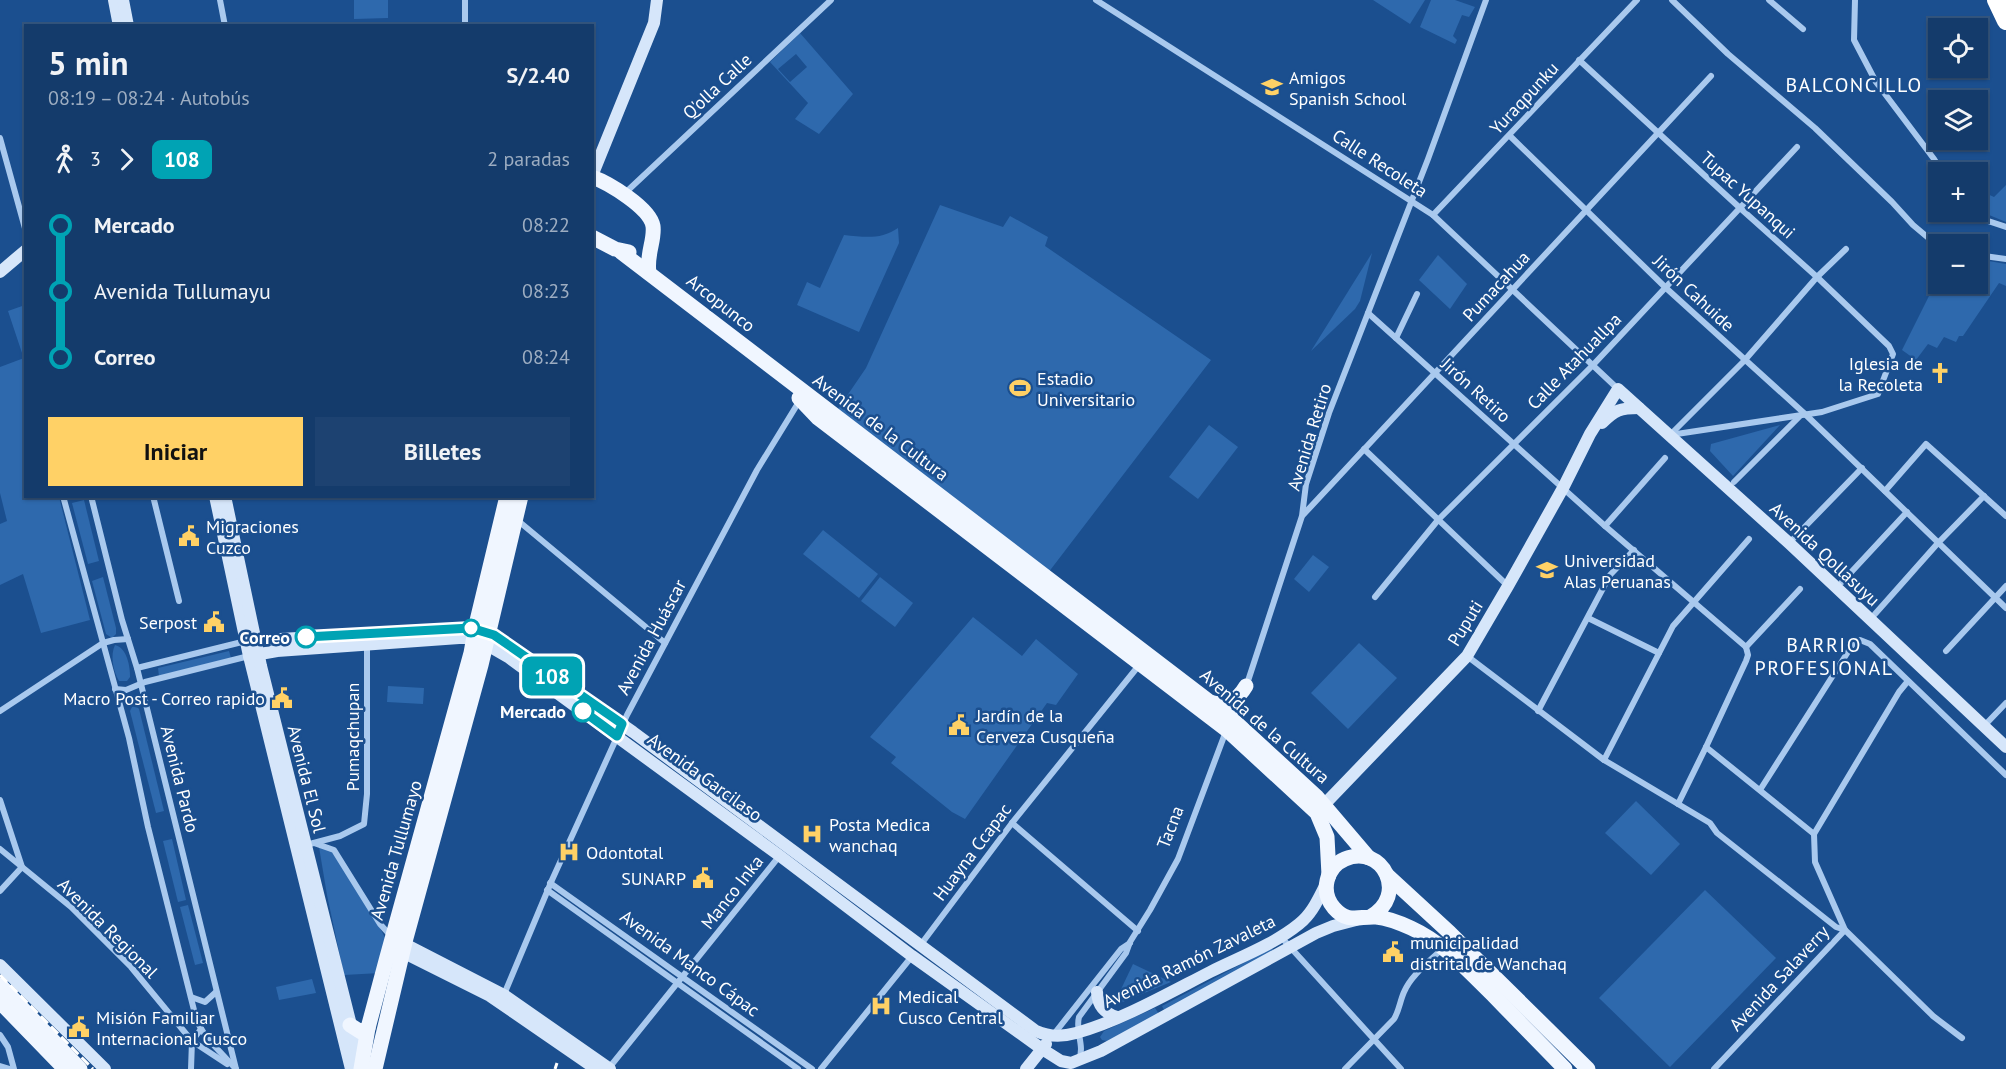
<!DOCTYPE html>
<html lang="es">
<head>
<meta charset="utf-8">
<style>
	body { margin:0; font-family:"PT Sans",sans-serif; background:#1d4271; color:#f1f3f6; height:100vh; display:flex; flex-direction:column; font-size:22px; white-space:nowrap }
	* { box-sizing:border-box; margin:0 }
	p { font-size:20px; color:#9dadc1 }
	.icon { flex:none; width:33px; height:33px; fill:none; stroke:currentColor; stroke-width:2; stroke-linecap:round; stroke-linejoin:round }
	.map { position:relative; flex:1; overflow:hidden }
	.details { position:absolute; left:24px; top:24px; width:570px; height:474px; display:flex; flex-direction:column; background:#143b6b; border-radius:0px; box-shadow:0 2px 4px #0004,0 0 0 2px #33557e }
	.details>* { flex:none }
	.badge { padding:0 12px; border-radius:9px; font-size:21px; line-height:39px }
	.controls { position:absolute; left:1928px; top:18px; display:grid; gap:12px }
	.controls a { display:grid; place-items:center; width:60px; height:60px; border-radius:0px; background:#143b6b; box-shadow:0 2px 4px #0004,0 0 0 2px #33557e; font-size:30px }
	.map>.badge { position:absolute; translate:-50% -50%; box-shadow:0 0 0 3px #fff }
	.legs { display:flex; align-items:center; gap:9px; height:66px; padding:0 24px; font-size:20px }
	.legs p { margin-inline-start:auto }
	.overview { display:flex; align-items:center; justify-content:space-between; height:102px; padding:0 24px }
	h1 { font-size:33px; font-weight:600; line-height:45px }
	.action { display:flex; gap:12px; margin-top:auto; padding:12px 24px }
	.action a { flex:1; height:69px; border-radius:0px; background:#ffd166; color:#111; font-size:24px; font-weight:600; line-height:69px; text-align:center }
	.action a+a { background:#1d4271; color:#f1f3f6 }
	ul { padding:0 24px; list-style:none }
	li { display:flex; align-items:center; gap:21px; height:66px; font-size:22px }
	li i { display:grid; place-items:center; width:9px; height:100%; margin:0 8px; background:currentColor }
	li i::after { content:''; width:15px; height:15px; margin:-8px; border:4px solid; border-radius:50%; background:#143b6b }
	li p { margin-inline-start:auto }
	li:first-child i { background:linear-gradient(#0000 50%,currentColor 0) }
	li:last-child i { background:linear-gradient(currentColor 50%,#0000 0) }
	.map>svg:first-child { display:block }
</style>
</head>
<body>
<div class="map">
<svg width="2006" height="1069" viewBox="0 0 2006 1069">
	<rect width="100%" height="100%" fill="#1b4f8f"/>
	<g fill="#2e69ad" fill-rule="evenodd">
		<polygon points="354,0 388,0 388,18 354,19"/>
		<polygon points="1373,0 1425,0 1410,24"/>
		<polygon points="1431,0 1455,0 1475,7 1469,17 1462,15 1453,36 1457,40 1455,44 1420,27"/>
		<path d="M 800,33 L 853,94 L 819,134 L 795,119 L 808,103 L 770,62 ZM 796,54 L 807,67 L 790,82 L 778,69 Z"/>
		<polygon points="2006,185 2006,222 1977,210 1977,193 1981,191 1994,197"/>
		<polygon points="940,205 1003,227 1010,216 1048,237 1045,246 1211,360 1048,573 838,409 866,368"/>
		<path d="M 898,228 L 899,243 L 859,332 L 797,305 L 807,282 L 820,288 L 844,235 C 864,237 881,240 898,228 Z"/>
		<polygon points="1372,253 1360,301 1355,309 1311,351"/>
		<polygon points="1438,255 1467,284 1450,309 1419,280"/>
		<polygon points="1977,259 2006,264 2006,286 1999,283 1963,336 1959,336 1956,342 1944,337 1937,348 1928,344 1916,360 1902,350 1938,278 1938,284 1977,284"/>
		<polygon points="25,305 26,355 23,356 8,311"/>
		<polygon points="24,358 26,496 59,497 90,620 41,633 23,574 0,585 0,524 7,521 0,493 0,367"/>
		<polygon points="1209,425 1238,447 1198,499 1169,477"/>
		<polygon points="1780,425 1733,476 1710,451 1711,444"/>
		<polygon points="84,500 99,561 88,564 72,503"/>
		<polygon points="823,530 878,574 859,598 803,554"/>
		<polygon points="1313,555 1329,567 1309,592 1294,579"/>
		<polygon points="103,577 116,628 116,634 112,638 106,634 92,581"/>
		<polygon points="880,577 913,603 895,627 861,601"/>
		<polygon points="973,617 1022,656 1036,639 1078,674 1056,705 1047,703 965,819 952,812 891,763 896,757 870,737"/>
		<polygon points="1359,643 1397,678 1348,729 1311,693"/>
		<path d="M 115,645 C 127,648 130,666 130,677 L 127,681 L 119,681 C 113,671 110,655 115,645 Z"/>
		<polygon points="229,651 231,658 159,676 158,668"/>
		<polygon points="388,686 424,688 423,704 387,702"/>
		<polygon points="136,706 139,709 164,811 156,813 130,711 132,707"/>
		<polygon points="1636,801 1680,844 1651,875 1605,833"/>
		<polygon points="172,839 186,900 178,902 163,841"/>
		<polygon points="319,847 331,850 374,917 388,943 380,973 344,975 327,895"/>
		<polygon points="1705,890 1776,958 1670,1067 1599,998"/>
		<polygon points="188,905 203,963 195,965 180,907"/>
		<polygon points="1272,948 1276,954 1165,1012 1162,1006"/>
		<polygon points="1133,964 1171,982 1113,1006"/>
		<polygon points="312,979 316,993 279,1000 276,987"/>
		<polygon points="1155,1008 1159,1014 1107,1041 1102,1040 1100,1037 1104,1031"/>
	</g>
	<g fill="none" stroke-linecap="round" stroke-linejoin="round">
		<g stroke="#a9c9ee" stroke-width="6">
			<polyline points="220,0 225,26"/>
			<polyline points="1096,0 1433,215 1618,389"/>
			<polyline points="1672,0 1728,54 1815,128 1892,202 1913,225 1938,246"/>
			<polyline points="1769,0 1803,29"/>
			<polyline points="1855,0 1854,40 1876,82 1934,159 1942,172"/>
			<polyline points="465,26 465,0"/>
			<polyline points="1579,60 1740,208 1817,277 1889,346 1893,354 1878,394 1822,412 1670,435"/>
			<polyline points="1510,136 1666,288 1805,414 2006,608"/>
			<polyline points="0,138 26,232"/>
			<polyline points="624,194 831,0"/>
			<polyline points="1971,212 1979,218 2006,227"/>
			<polyline points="1433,215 1637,0"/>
			<polyline points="1977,255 2006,259"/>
			<polyline points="1368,313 1605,526 1746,647"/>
			<polyline points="1396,338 1417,294"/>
			<polyline points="1670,435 1744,361 1817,277 1846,249"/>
			<polyline points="1364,449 1508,586"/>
			<polyline points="1734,482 1799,417"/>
			<polyline points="1885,491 1926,444 2006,516"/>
			<polyline points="63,496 129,738 148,827 197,1022 207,1038 236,1069"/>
			<polyline points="91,496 122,620 137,668 236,1069"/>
			<polyline points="153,496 179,601"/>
			<polyline points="1303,515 1711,76"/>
			<polyline points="516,519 665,643"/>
			<polyline points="1605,526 1665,458"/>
			<polyline points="1794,538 1862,468"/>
			<polyline points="1842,582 1907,512"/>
			<polyline points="1375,597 1438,520 1593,365 1797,147"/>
			<polyline points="1875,614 1938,543 1984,496"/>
			<polyline points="1588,618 1659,653"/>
			<polyline points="1746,647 1800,589"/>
			<polyline points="1946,651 2006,586"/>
			<polyline points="1467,656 1604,760 1710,823 1717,833 1836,927 1845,930 1933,1016 1962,1038"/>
			<polyline points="137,668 246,641"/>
			<polyline points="1246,687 1302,516 1306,484 1329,413 1428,159 1486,0"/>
			<polyline points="115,689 126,690 145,682 249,656"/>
			<polyline points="0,711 103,643 114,640 128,639"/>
			<polyline points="1538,711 1610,575 1634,550"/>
			<polyline points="1232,720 1242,699"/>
			<polyline points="1984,726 2006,703"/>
			<polyline points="1706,747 1814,834"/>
			<polyline points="1604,760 1673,626 1749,539"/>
			<polyline points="1760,790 1853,644 1860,640 1870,644 2006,775"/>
			<polyline points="0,800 22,867 0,891"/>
			<polyline points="1678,804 1706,747 1746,661 1748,655 1746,647"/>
			<polyline points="1012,823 1138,931"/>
			<polyline points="314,843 334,850 380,924 390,935"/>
			<polyline points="306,845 340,836 364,824 367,794 367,645"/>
			<polyline points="0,849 71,907 131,967 192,1041 227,1064"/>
			<polyline points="550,883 812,1069"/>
			<polyline points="547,890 798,1069"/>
			<polyline points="1281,937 1401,1069"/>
			<polyline points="919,947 1012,823 1140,664"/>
			<polyline points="191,997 205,1002 216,992"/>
			<polyline points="503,997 552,880 627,715 757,470 800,400"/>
			<polyline points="1054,1034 1121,949 1130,943"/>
			<polyline points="0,1035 8,1047 14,1069"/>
			<path d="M 1079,1060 C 1085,1045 1075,1032 1079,1017 L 1126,953 L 1130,942 L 1150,910 L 1178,859 L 1226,731"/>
			<polyline points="0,1066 10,1069"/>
			<polyline points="609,1068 781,854"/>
			<polyline points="191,1069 192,1041 201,1029"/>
			<polyline points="821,1069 913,955"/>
			<path d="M 1345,1069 L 1394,1019 C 1399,1011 1400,1001 1404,992 C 1411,975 1430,961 1443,948"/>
			<polyline points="1714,1069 1845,930 1815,862 1814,834 1899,692 1908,681"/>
		</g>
		<g stroke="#d6e6fa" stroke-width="12">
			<polyline points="114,0 119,26"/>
			<polyline points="123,0 128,26"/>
			<polyline points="592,176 654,23 657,0"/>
			<polyline points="0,272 26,250"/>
			<path d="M 1602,423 C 1615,410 1620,408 1639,408"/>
			<polyline points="215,496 249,656 351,1069"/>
			<polyline points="225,496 261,666 361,1065"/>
			<path d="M 246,641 L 471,628 L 492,634 L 633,732 L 1036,1031 C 1049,1037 1062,1037 1076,1033 C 1120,1021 1169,993 1210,972 C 1240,957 1273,945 1299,924 C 1313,913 1319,897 1327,882"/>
			<polyline points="249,656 277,651 459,638 469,638 482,642 508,657 780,856 912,956 1042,1049 1061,1061 1071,1063 1101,1051 1316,933 1333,926 1356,920"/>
			<polyline points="1319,810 1467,656 1508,586 1563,488 1590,434 1618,389 1789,543 2006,747"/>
			<polyline points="399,941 504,995 610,1069"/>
			<polyline points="397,947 400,951 490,996 596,1069"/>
			<polyline points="0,965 105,1069"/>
			<path d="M 1097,992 C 1098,1006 1104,1013 1117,1017"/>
			<polyline points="1026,1069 1046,1044"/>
		</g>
		<g stroke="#f0f6ff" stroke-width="15">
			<path d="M 592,177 C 609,183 650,208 653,226 C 655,240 646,255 649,273"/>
			<polyline points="592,237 615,249 629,252"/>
			<polyline points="621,252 1232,719 1317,797 1369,858"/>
			<polyline points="799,398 818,418 1227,730 1317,813 1327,837 1329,875"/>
			<path d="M 1209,702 C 1226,707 1237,701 1246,686"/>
			<polyline points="1387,875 1450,933 1588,1069"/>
			<path d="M 1370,917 C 1409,896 1383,843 1345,859 C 1326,867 1320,892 1334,908 C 1348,924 1359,916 1376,917 C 1388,918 1400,923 1411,928 C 1444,943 1469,972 1495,997 C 1518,1021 1542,1045 1565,1069"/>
			<polyline points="0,985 80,1069"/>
			<polyline points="0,1002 65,1069"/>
			<polyline points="350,1025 361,1032 368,1028"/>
			<polyline points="361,1069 368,1028 387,957 471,653 476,625 507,496"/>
			<polyline points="375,1069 406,938 481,665 521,496"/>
		</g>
		<polyline stroke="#fff" stroke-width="18" points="1996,0 2006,21"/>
		<g stroke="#fff" stroke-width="3" stroke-dasharray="10 4.5" stroke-linecap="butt">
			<polyline points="0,975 93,1069"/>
			<polyline points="555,1069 557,1063"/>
		</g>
	</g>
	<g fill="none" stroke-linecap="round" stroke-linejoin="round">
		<defs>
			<polyline id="line-1" points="306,637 471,628 494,635 621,723 622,724 617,736 583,711"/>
		</defs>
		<use href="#line-1" stroke="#fff" stroke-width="14"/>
		<use href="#line-1" stroke="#00a3b4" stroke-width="9"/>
	</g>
	<defs>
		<symbol id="school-bare" viewBox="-9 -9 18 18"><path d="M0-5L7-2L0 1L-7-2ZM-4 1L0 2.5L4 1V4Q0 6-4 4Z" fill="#ffd166" stroke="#1b4f8f" stroke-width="2.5" paint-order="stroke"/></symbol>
		<symbol id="church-bare" viewBox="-9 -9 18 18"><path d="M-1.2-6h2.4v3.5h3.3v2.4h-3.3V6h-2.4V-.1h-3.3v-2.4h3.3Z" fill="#ffd166" stroke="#1b4f8f" stroke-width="2.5" paint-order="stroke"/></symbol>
		<symbol id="stadium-bare" viewBox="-9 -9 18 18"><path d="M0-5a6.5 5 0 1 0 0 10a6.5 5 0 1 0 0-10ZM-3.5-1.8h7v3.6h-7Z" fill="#ffd166" stroke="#1b4f8f" stroke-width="2.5" paint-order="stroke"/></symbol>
		<symbol id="civic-bare" viewBox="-9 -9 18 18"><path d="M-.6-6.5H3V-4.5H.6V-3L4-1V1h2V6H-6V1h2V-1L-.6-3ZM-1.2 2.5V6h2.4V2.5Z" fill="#ffd166" stroke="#1b4f8f" stroke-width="2.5" paint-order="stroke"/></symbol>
		<symbol id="university-bare" viewBox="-9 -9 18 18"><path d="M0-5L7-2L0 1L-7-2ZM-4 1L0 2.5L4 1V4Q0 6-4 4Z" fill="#ffd166" stroke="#1b4f8f" stroke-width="2.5" paint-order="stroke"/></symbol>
		<symbol id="hospital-bare" viewBox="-9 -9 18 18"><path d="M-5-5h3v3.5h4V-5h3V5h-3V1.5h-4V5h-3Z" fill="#ffd166" stroke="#1b4f8f" stroke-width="2.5" paint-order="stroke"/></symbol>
	</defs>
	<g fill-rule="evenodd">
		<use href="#school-bare" x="1257" y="72" width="30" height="30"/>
		<use href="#church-bare" x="1925" y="358" width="30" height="30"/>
		<use href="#stadium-bare" x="1005" y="373" width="30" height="30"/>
		<use href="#civic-bare" x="174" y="521" width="30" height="30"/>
		<use href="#university-bare" x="1532" y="555" width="30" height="30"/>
		<use href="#civic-bare" x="199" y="607" width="30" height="30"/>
		<use href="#civic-bare" x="267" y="683" width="30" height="30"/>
		<use href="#civic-bare" x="944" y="710" width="30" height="30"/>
		<use href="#hospital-bare" x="797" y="819" width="30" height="30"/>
		<use href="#hospital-bare" x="554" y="837" width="30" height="30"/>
		<use href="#civic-bare" x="688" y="863" width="30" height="30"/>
		<use href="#civic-bare" x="1378" y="937" width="30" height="30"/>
		<use href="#hospital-bare" x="866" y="991" width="30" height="30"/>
		<use href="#civic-bare" x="64" y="1012" width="30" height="30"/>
	</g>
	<g fill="#fff" stroke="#00a3b4" stroke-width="3">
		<circle cx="471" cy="628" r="8"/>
		<circle cx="306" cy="637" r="10"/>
		<circle cx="583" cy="711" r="10"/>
	</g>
	<g text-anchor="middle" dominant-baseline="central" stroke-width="5" stroke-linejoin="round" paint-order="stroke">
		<g font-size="18" fill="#fff" stroke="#1b4f8f" text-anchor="start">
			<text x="1289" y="77">Amigos<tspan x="1289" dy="21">Spanish School</tspan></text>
			<text x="1923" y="363" text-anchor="end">Iglesia de<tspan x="1923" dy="21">la Recoleta</tspan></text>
			<text x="1037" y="378">Estadio<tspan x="1037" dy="21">Universitario</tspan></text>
			<text x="206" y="526">Migraciones<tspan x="206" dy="21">Cuzco</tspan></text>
			<text x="1564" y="560">Universidad<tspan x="1564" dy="21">Alas Peruanas</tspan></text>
			<text x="197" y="622" text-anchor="end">Serpost</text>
			<text x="265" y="698" text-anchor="end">Macro Post - Correo rapido</text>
			<text x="976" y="715">Jardín de la<tspan x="976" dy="21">Cerveza Cusqueña</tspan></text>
			<text x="829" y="824">Posta Medica<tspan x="829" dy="21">wanchaq</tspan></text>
			<text x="586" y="852">Odontotal</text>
			<text x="686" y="878" text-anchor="end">SUNARP</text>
			<text x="1410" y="942">municipalidad<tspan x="1410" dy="21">distrital de Wanchaq</tspan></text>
			<text x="898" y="996">Medical<tspan x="898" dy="21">Cusco Central</tspan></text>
			<text x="96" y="1017">Misión Familiar<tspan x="96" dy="21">Internacional Cusco</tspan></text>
		</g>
		<g font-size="18" fill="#fff" stroke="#1b4f8f">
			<text transform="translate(717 86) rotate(-43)">Q'olla Calle</text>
			<text transform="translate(1524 98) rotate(-47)">Yuraqpunku</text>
			<text transform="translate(1380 163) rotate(33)">Calle Recoleta</text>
			<text transform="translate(1748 195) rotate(42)">Tupac Yupanqui</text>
			<text transform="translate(1496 286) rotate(-47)">Pumacahua</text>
			<text transform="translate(1694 293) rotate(43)">Jirón Cahuide</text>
			<text transform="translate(721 303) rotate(38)">Arcopunco</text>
			<text transform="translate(1574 361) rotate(-46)">Calle Atahuallpa</text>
			<text transform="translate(1476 390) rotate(42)">Jirón Retiro</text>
			<text transform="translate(881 427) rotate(37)">Avenida de la Cultura</text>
			<text transform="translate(1309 437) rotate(-73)">Avenida Retiro</text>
			<text transform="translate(1825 554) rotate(43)">Avenida Qollasuyu</text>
			<text transform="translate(1465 623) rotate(-58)">Puputi</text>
			<text transform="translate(651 637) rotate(-62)">Avenida Huáscar</text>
			<text transform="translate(1265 726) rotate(41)">Avenida de la Cultura</text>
			<text transform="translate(352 737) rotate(-90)">Pumaqchupan</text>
			<text transform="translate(705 777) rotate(36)">Avenida Garcilaso</text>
			<text transform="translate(180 779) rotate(76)">Avenida Pardo</text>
			<text transform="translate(307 779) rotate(76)">Avenida El Sol</text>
			<text transform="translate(1170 827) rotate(-69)">Tacna</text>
			<text transform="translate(396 850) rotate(-74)">Avenida Tullumayo</text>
			<text transform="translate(972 852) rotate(-53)">Huayna Ccapac</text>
			<text transform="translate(732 892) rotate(-52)">Manco Inka</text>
			<text transform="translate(108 928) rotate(45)">Avenida Regional</text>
			<text transform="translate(1189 961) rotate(-26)">Avenida Ramón Zavaleta</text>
			<text transform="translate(690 963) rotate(36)">Avenida Manco Cápac</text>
			<text transform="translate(1779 978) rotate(-47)">Avenida Salaverry</text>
		</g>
		<g font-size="18" font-weight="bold" fill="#fff" stroke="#1b4f8f" text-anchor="end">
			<text x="290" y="637">Correo</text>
			<text x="566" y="711">Mercado</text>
		</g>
		<g font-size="20" letter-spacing="1.5" fill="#fff" stroke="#1b4f8f">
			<text x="1854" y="85">BALCONCILLO</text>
			<text x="1824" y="645">BARRIO<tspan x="1824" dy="23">PROFESIONAL</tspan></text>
		</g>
	</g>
</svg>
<div class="controls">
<a><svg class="icon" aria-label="locate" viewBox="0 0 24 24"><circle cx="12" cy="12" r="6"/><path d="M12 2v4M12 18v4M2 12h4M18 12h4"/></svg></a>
<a><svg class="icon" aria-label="layers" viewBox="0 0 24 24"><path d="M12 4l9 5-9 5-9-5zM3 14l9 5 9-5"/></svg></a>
<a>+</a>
<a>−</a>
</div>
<b class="badge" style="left:552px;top:676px;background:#00a3b4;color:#fff">108</b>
<section class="details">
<div class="overview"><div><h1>5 min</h1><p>08:19 – 08:24 · Autobús</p></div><b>S/2.40</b></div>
<div class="legs"><svg class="icon" aria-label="walk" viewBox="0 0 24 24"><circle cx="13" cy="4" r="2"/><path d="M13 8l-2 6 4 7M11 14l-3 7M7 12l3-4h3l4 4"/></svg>3<svg class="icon" aria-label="forward" viewBox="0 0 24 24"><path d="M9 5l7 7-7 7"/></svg><b class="badge" style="background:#00a3b4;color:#fff">108</b><p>2 paradas</p></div>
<ul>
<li><i style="color:#00a3b4"></i><b>Mercado</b><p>08:22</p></li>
<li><i style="color:#00a3b4"></i><span>Avenida Tullumayu</span><p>08:23</p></li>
<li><i style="color:#00a3b4"></i><b>Correo</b><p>08:24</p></li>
</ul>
<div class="action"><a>Iniciar</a><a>Billetes</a></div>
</section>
</div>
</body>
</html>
